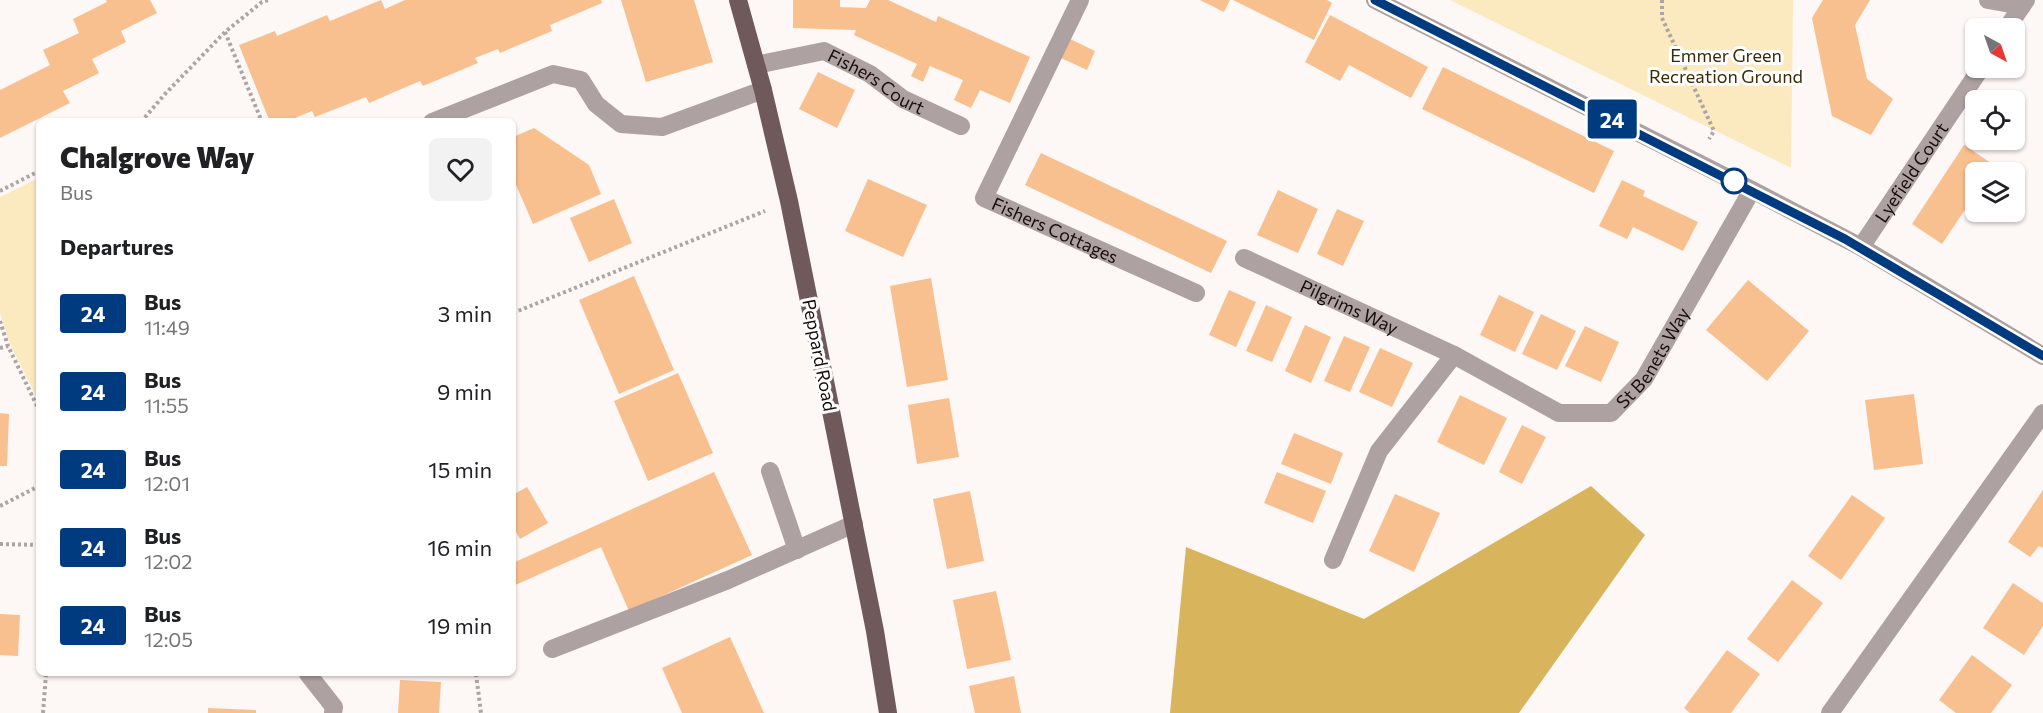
<!DOCTYPE html>
<html lang="en">
<head>
<meta charset="utf-8">
<style>
	body { margin:0; font-family:Commissioner,sans-serif; background:#f2f2f2; color:#202124; height:100vh; display:flex; flex-direction:column; font-size:22px; white-space:nowrap }
	* { box-sizing:border-box; margin:0 }
	p { font-size:20px; color:#757577 }
	.icon { flex:none; width:33px; height:33px; fill:none; stroke:currentColor; stroke-width:2; stroke-linecap:round; stroke-linejoin:round }
	.map { position:relative; flex:1; overflow:hidden }
	.side { position:absolute; left:36px; top:118px; width:480px; height:558px; display:flex; flex-direction:column; background:#fff; border-radius:9px; box-shadow:0 2px 4px #0004 }
	.side>* { flex:none }
	.badge { padding:0 12px; border-radius:4px; font-size:21px; line-height:39px }
	.needle { width:39px; rotate:140deg }
	.fabs { position:absolute; left:1965px; top:18px; display:grid; gap:12px }
	.fabs a { display:grid; place-items:center; width:60px; height:60px; border-radius:9px; background:#fff; box-shadow:0 2px 4px #0004; font-size:30px }
	.map>.badge { position:absolute; translate:-50% -50%; box-shadow:0 0 0 3px #fff }
	h2 { padding:0 24px; font-size:22px; line-height:54px }
	.round { display:grid; place-items:center; flex:none; width:63px; height:63px; border-radius:9px; background:#f2f2f2 }
	.overview { display:flex; align-items:center; justify-content:space-between; height:102px; padding:0 24px }
	h1 { font-size:28px; font-weight:800; line-height:45px }
	ul { padding:0; list-style:none }
	li { display:flex; align-items:center; gap:18px; height:78px; padding:0 24px }
	li div { flex:1 }
	li b { display:block; font-size:22px }
	li em { font-style:normal }
	li .badge { min-width:66px; font-weight:700; text-align:center }
	.map>svg:first-child { display:block }
</style>
</head>
<body>
<div class="map">
<svg width="2043" height="713" viewBox="0 0 2043 713">
	<rect width="100%" height="100%" fill="#fdf7f5"/>
	<g fill="#fbe9c0">
		<polygon points="1450,0 1793,0 1791,168"/>
		<polygon points="39,178 39,402 10,344 0,313 0,197"/>
	</g>
	<polygon fill="#d8b45d" points="1591,486 1645,535 1519,713 1170,713 1186,547 1364,619"/>
	<g fill="#f9c08f">
		<polygon points="106,0 150,0 157,13 121,31 126,42 92,59 99,73 63,91 70,103 0,138 0,90 50,65 43,50 79,33 73,19 107,2"/>
		<polygon points="381,0 385,9 405,0 601,0 602,3 550,25 552,31 500,53 498,49 475,58 478,63 423,86 420,81 369,103 366,97 315,117 312,111 285,122 270,122 239,45 275,31 277,36 327,15 330,21"/>
		<polygon points="621,0 694,0 713,62 646,82"/>
		<polygon points="793,0 840,0 840,7 866,8 870,0 888,0 936,22 938,16 1030,57 1010,103 980,90 971,108 954,100 963,80 930,66 923,82 911,76 917,64 854,35 856,30 793,28"/>
		<polygon points="1200,0 1230,0 1224,12"/>
		<polygon points="1233,0 1327,0 1332,3 1314,40"/>
		<polygon points="1823,0 1870,0 1855,25 1867,79 1893,99 1871,135 1832,116 1812,18"/>
		<polygon points="1330,15 1428,67 1411,98 1349,65 1340,81 1305,62"/>
		<polygon points="1068,38 1095,51 1087,70 1059,57"/>
		<polygon points="1443,67 1614,151 1594,193 1422,109"/>
		<polygon points="818,72 855,90 837,128 799,109"/>
		<polygon points="534,128 589,165 601,194 533,224 513,178 513,137"/>
		<polygon points="1964,145 1994,165 1989,172 1976,172 1976,193 1942,244 1912,224"/>
		<polygon points="1041,153 1227,241 1211,273 1025,185"/>
		<polygon points="868,179 927,205 903,257 845,231"/>
		<polygon points="1622,180 1645,191 1643,196 1698,222 1683,251 1633,227 1627,239 1599,226"/>
		<polygon points="1278,190 1318,209 1298,253 1257,235"/>
		<polygon points="614,199 632,243 589,262 570,218"/>
		<polygon points="1337,209 1364,221 1343,266 1317,254"/>
		<polygon points="634,276 674,370 619,394 579,300"/>
		<polygon points="931,278 948,380 907,387 890,286"/>
		<polygon points="1748,280 1809,331 1767,381 1706,330"/>
		<polygon points="1229,290 1256,302 1236,347 1209,335"/>
		<polygon points="1499,295 1534,312 1515,352 1480,335"/>
		<polygon points="1266,305 1292,317 1272,362 1246,351"/>
		<polygon points="1541,314 1576,331 1557,370 1522,354"/>
		<polygon points="1305,325 1331,337 1311,383 1285,371"/>
		<polygon points="1585,326 1619,342 1601,382 1565,366"/>
		<polygon points="1344,336 1370,347 1350,392 1324,381"/>
		<polygon points="1380,348 1413,363 1392,407 1359,392"/>
		<polygon points="678,373 713,453 648,481 614,401"/>
		<polygon points="1914,394 1923,464 1874,470 1865,400"/>
		<polygon points="1460,395 1507,418 1484,465 1437,442"/>
		<polygon points="949,398 959,457 917,464 908,405"/>
		<polygon points="0,413 9,414 7,466 0,466"/>
		<polygon points="1522,425 1546,437 1522,484 1499,472"/>
		<polygon points="1294,433 1343,453 1331,484 1281,464"/>
		<polygon points="714,472 752,555 629,611 601,547 513,586 513,563"/>
		<polygon points="1277,472 1326,491 1313,523 1264,503"/>
		<polygon points="527,487 548,523 520,539 513,526 513,495"/>
		<polygon points="2043,490 2043,548 2039,546 2030,557 2008,542"/>
		<polygon points="970,491 984,561 947,569 933,499"/>
		<polygon points="1395,494 1440,513 1414,572 1369,551"/>
		<polygon points="1852,495 1885,518 1841,580 1808,556"/>
		<polygon points="1792,580 1823,603 1778,662 1747,639"/>
		<polygon points="2013,583 2043,603 2043,626 2024,655 1983,628"/>
		<polygon points="996,591 1011,660 967,669 953,600"/>
		<polygon points="0,614 20,615 18,656 0,655"/>
		<polygon points="730,637 764,713 682,713 662,668"/>
		<polygon points="1727,650 1760,674 1731,713 1690,713 1684,708"/>
		<polygon points="1972,655 2012,685 1991,713 1956,713 1939,700"/>
		<polygon points="1014,676 1021,713 975,713 969,686"/>
		<polygon points="400,680 441,682 439,713 398,713"/>
		<polygon points="208,708 256,710 256,713 208,713"/>
	</g>
	<g fill="none" stroke-linecap="round" stroke-linejoin="round">
		<g stroke="#ada5a3" stroke-width="4" stroke-dasharray="3 3" stroke-linecap="butt">
			<polyline points="1662,0 1662,18 1714,131 1709,139"/>
			<polyline points="225,32 262,122"/>
			<polyline points="141,122 165,94 225,32 262,2 268,0"/>
			<polyline points="0,191 39,171"/>
			<polyline points="513,313 765,211"/>
			<polyline points="0,321 8,346 39,410"/>
			<polyline points="0,348 8,346"/>
			<polyline points="0,506 39,486"/>
			<polyline points="0,544 39,545"/>
			<polyline points="476,674 481,713"/>
			<polyline points="43,713 46,674"/>
		</g>
		<g stroke="#aea1a2" stroke-width="18">
			<path id="s1" d="M 1080,0 L 984,198 L 1196,293"/>
			<polyline points="1375,0 1752,190 1861,247 2043,356"/>
			<polyline points="1988,0 2022,6"/>
			<polyline points="2007,28 2026,0"/>
			<path id="s2" d="M 756,65 L 824,51 L 870,74 L 903,99 L 961,126"/>
			<polyline points="432,122 553,74 581,80 596,104 621,124 662,127 763,90"/>
			<path id="s3" d="M 1861,247 L 1981,68"/>
			<path id="s4" d="M 1244,258 L 1454,355"/>
			<polyline points="770,471 797,550"/>
			<path id="s5" d="M 1333,560 L 1379,451 L 1454,355 L 1559,413 L 1611,413 L 1644,379 L 1752,190"/>
			<polyline points="552,649 728,580 854,524"/>
			<polyline points="308,674 334,707 333,713"/>
			<polyline points="1830,713 2043,413"/>
		</g>
		<polyline stroke="#6f595b" stroke-width="18" points="738,0 763,90 789,201 875,631 888,713"/>
	</g>
	<g fill="none" stroke-linecap="round" stroke-linejoin="round">
		<defs>
			<polyline id="line" points="1375,0 1845,239 2043,356"/>
		</defs>
		<use href="#line" stroke="#fff" stroke-width="14"/>
		<use href="#line" stroke="#003b80" stroke-width="9"/>
	</g>
	<circle fill="#fff" stroke="#003b80" stroke-width="3" cx="1734" cy="181" r="12"/>
	<g text-anchor="middle" dominant-baseline="central" stroke-width="6" stroke-linejoin="round" paint-order="stroke">
		<g font-size="18" fill="#3a2b03" stroke="#fff">
			<text x="1726" y="55">Emmer Green<tspan x="1726" dy="21">Recreation Ground</tspan></text>
		</g>
		<g font-size="18" fill="#180e0b" stroke="#fff">
			<text stroke="none"><textPath href="#s2" startOffset="130">Fishers Court</textPath></text>
			<text stroke="none"><textPath href="#s3" startOffset="90">Lyefield Court</textPath></text>
			<text stroke="none"><textPath href="#s1" startOffset="298">Fishers Cottages</textPath></text>
			<text stroke="none"><textPath href="#s4" startOffset="116">Pilgrims Way</textPath></text>
			<text transform="translate(820 355) rotate(79)">Peppard Road</text>
			<text stroke="none"><textPath href="#s5" startOffset="482">St Benets Way</textPath></text>
		</g>
	</g>
</svg>
<div class="fabs">
<a><svg class="needle" viewBox="-14 -14 28 28"><path d="M0-13l5 13h-10z" fill="#e53935"/><path d="M0 13l5-13h-10z" fill="#757577"/></svg></a>
<a><svg class="icon" aria-label="locate" viewBox="0 0 24 24"><circle cx="12" cy="12" r="6"/><path d="M12 2v4M12 18v4M2 12h4M18 12h4"/></svg></a>
<a><svg class="icon" aria-label="layers" viewBox="0 0 24 24"><path d="M12 4l9 5-9 5-9-5zM3 14l9 5 9-5"/></svg></a>
</div>
<b class="badge" style="left:1612px;top:119px;background:#003b80;color:#fff">24</b>
<section class="side">
<div class="overview"><div><h1>Chalgrove Way</h1><p>Bus</p></div><a class="round"><svg class="icon" aria-label="heart" viewBox="0 0 24 24"><path d="M12 20l-8-8c-3-5 5-10 8-4 3-6 11-1 8 4z"/></svg></a></div>
<h2>Departures</h2>
<ul>
<li><span class="badge" style="background:#003b80;color:#fff">24</span><div><b>Bus</b><p>11:49</p></div><em>3 min</em></li>
<li><span class="badge" style="background:#003b80;color:#fff">24</span><div><b>Bus</b><p>11:55</p></div><em>9 min</em></li>
<li><span class="badge" style="background:#003b80;color:#fff">24</span><div><b>Bus</b><p>12:01</p></div><em>15 min</em></li>
<li><span class="badge" style="background:#003b80;color:#fff">24</span><div><b>Bus</b><p>12:02</p></div><em>16 min</em></li>
<li><span class="badge" style="background:#003b80;color:#fff">24</span><div><b>Bus</b><p>12:05</p></div><em>19 min</em></li>
</ul>
</section>
</div>
</body>
</html>
